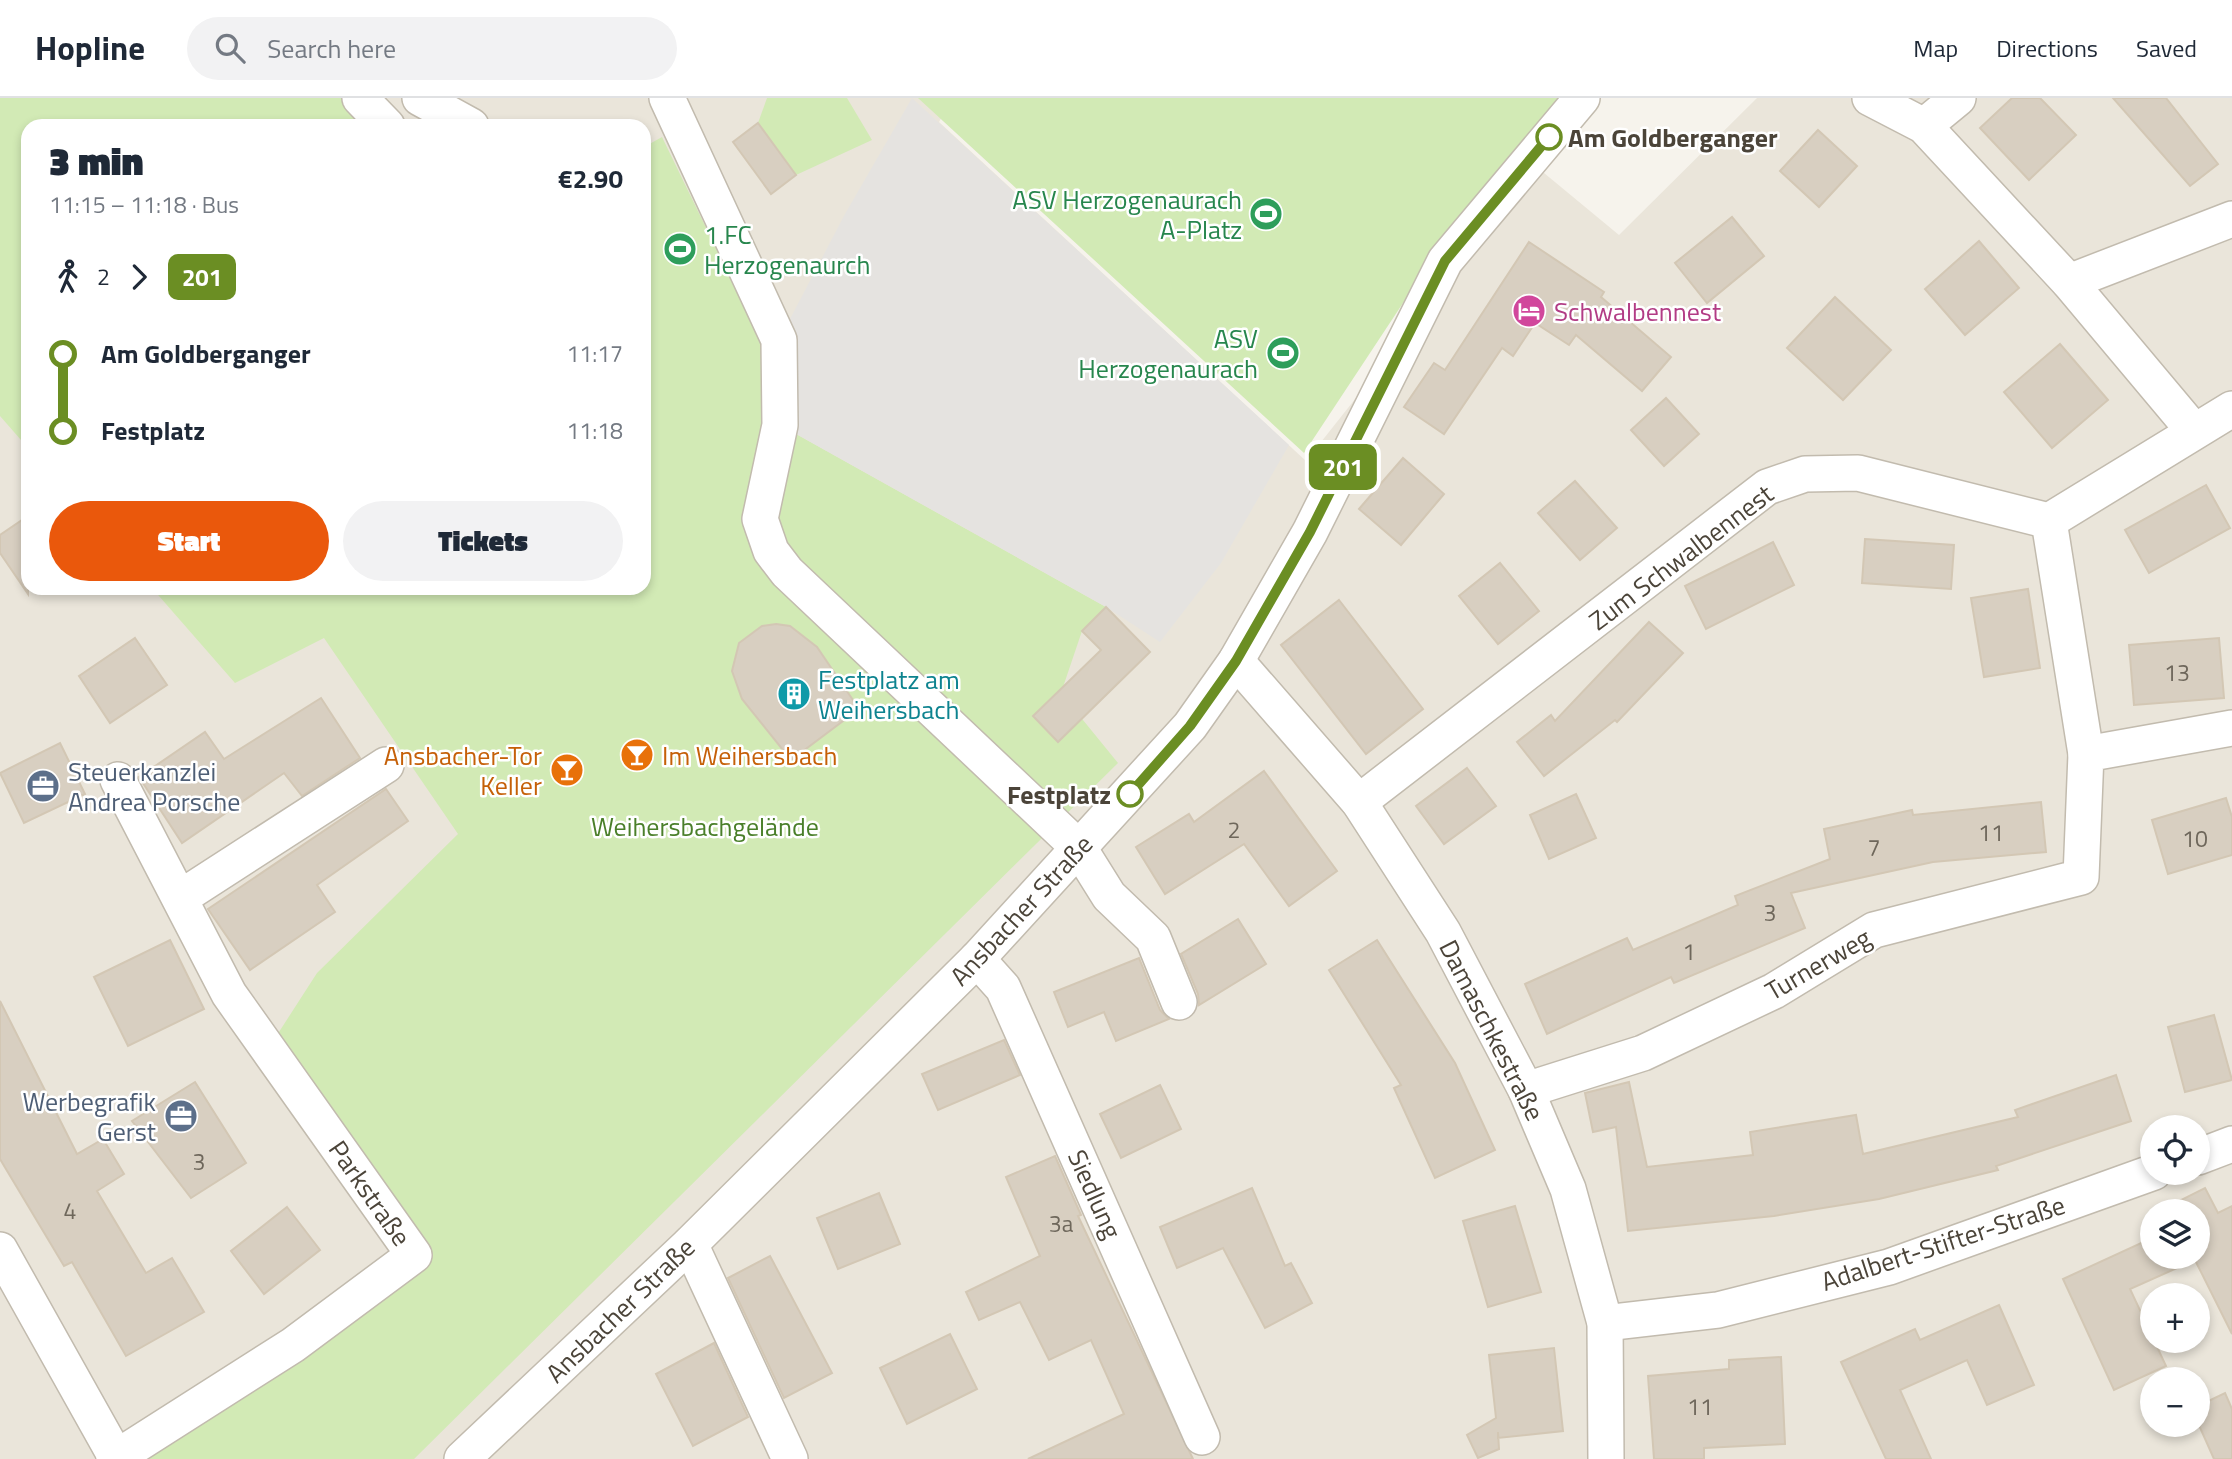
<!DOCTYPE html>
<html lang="en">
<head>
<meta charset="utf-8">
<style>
	body { margin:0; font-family:"Titillium Web",sans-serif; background:#f2f2f3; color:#1f2937; height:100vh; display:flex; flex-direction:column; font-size:26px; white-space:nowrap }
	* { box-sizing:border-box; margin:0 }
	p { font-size:23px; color:#747a83 }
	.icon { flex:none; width:38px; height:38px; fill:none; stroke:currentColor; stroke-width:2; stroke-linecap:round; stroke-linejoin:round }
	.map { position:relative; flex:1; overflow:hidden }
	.side { position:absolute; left:21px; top:21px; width:630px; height:476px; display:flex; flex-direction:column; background:#fff; border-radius:21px; box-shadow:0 4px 10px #0003 }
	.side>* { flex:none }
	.badge { padding:0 14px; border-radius:10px; font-size:24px; line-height:46px }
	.controls { position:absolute; left:2140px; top:1017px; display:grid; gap:14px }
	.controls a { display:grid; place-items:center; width:70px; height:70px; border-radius:50%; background:#fff; box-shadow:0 4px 10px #0003; font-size:35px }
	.map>.badge { position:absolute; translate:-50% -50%; box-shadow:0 0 0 4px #fff }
	.legs { display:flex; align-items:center; gap:10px; height:77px; padding:0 28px; font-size:23px }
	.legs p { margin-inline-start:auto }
	.summary { display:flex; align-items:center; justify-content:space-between; height:119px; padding:0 28px }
	h1 { font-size:38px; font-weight:800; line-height:52px }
	.button { display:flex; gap:14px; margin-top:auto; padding:14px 28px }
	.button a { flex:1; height:80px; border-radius:42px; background:#ea580c; color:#fff; font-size:28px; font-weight:800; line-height:80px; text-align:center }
	.button a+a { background:#f2f2f3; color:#1f2937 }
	ul { padding:0 28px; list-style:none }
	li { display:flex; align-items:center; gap:24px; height:77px; font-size:26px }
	li i { display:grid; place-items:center; width:10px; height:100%; margin:0 9px; background:currentColor }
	li i::after { content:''; width:18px; height:18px; margin:-9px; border:5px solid; border-radius:50%; background:#fff }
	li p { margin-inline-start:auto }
	li:first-child i { background:linear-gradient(#0000 50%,currentColor 0) }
	li:last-child i { background:linear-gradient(currentColor 50%,#0000 0) }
	header { display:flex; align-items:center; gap:42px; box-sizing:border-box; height:98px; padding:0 35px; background:#fff; border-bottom:2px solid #e0e1e3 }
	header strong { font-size:33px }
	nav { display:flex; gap:38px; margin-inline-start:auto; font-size:24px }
	.search { width:490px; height:63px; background:#f2f2f3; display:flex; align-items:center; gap:18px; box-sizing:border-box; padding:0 24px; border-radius:38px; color:#747a83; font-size:26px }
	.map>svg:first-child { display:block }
</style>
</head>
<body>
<header>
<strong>Hopline</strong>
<div class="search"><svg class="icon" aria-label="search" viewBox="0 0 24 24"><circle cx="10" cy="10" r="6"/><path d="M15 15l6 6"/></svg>Search here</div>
<nav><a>Map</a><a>Directions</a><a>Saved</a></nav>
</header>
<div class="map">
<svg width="2232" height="1361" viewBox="0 0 2232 1361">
	<rect width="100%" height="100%" fill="#f6f3ec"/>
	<path fill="#eae5da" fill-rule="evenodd" d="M 0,0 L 953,0 L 939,24 L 1306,363 L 1538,70 L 1619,137 L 1757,0 L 2232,0 L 2232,1361 L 0,1361 ZM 28,28 L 644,28 L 644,490 L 28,490 ZM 2152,1029 L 2198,1029 L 2198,1074 L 2152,1074 ZM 2152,1113 L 2198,1113 L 2198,1158 L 2152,1158 ZM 2152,1197 L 2198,1197 L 2198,1242 L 2152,1242 ZM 2152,1281 L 2198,1281 L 2198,1326 L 2152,1326 Z"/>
	<g fill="#d2eab5">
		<polygon points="0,0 355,0 383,28 28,28 28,350 0,318"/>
		<polygon points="767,0 847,0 872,42 796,77 758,25"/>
		<polygon points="918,0 1567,0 1436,155 1304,355"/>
		<polygon points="662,39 763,247 780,327 1106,509 1082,533 1061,595 1118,665 414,1361 114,1361 413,1157 268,951 317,875 458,736 324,540 235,585 152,490 644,490 644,49"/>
	</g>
	<polygon fill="#e5e3e0" points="912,0 1289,347 1221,465 1160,544 1106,509 780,327 779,242 845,116"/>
	<g fill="#d8cfc1" stroke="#d3c7b4" stroke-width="2">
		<polygon points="2012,0 2040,0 2076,37 2029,82 1980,30"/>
		<polygon points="2113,0 2166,0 2218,66 2190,88"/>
		<polygon points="758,25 796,77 771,96 733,44"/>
		<polygon points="1818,32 1857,68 1819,109 1780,73"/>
		<polygon points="1732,119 1764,158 1707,205 1675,165"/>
		<polygon points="1979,143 2019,190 1965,237 1925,191"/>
		<polygon points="1529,144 1604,194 1601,199 1671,259 1642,293 1576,237 1569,247 1535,225 1513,258 1502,250 1444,336 1404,309 1434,265 1445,272"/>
		<polygon points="1835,199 1891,252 1843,302 1787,250"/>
		<polygon points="2060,246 2108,302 2052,350 2004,294"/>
		<polygon points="1666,300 1699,336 1664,368 1631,332"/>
		<polygon points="1403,360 1444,396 1401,447 1359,411"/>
		<polygon points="1575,383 1617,430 1580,462 1538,415"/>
		<polygon points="2206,387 2230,430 2149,475 2125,432"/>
		<polygon points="28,418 28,496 0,455 0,437"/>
		<polygon points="1865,441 1954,447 1951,491 1862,485"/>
		<polygon points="1773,444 1794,487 1706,531 1685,488"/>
		<polygon points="1500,465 1539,513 1498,546 1459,498"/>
		<polygon points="2028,491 2040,570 1984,579 1971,500"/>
		<polygon points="1339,502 1423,611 1366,656 1281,547"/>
		<polygon points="1106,509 1150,554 1058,644 1033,618 1101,552 1082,533"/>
		<polygon points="1649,524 1683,555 1617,624 1615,622 1544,678 1517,644 1551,617 1555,623"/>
		<polygon points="776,526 790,528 817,549 859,611 791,662 742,601 732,573 739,545 762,528"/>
		<polygon points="135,540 167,587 110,625 79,578"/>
		<polygon points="2219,540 2224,600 2134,607 2129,547"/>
		<polygon points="321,600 360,660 302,698 284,675 182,745 139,679 205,634 224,661"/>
		<polygon points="60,645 85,696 24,725 0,675"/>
		<polygon points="1467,670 1496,708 1444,746 1416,708"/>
		<polygon points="1264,673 1337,773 1289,808 1244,746 1165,796 1136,749 1189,716 1194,724"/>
		<polygon points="386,691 408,723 317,787 335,814 250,872 208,811"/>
		<polygon points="1576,696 1596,740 1549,761 1530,717"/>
		<polygon points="2226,700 2232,719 2232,757 2168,776 2152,722"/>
		<polygon points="2041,704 2046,754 1933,764 1791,795 1805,830 1674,885 1671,879 1547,936 1525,886 1627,840 1633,852 1738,807 1735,798 1830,761 1824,731 1912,712 1913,717"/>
		<polygon points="1238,821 1266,866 1199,907 1198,896 1181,856"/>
		<polygon points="170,842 204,911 128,948 94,879"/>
		<polygon points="1377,842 1455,965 1495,1052 1435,1080 1394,990 1401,987 1329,872"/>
		<polygon points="1139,860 1160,912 1169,921 1116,943 1104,914 1068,929 1054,894"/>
		<polygon points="0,903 77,1056 103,1041 124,1076 97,1093 146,1175 172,1160 204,1214 126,1258 72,1164 64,1168 0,1061"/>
		<polygon points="2214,917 2232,982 2185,994 2168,929"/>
		<polygon points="1004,942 1020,977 938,1012 922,976"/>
		<polygon points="2116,977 2131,1023 1996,1068 1998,1072 1879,1101 1774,1118 1628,1133 1616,1029 1593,1034 1585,995 1629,984 1647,1069 1753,1057 1750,1034 1856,1017 1863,1056 2018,1019 2015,1012"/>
		<polygon points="195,984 246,1065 191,1100 132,1023"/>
		<polygon points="1160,987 1181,1031 1121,1060 1100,1016"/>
		<polygon points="1055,1058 1081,1117 1078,1118 1193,1361 1028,1361 1124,1316 1091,1242 1049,1262 1020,1204 979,1222 966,1194 1040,1158 1006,1079"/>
		<polygon points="1252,1090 1285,1168 1291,1165 1312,1205 1265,1230 1223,1150 1177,1170 1160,1129"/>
		<polygon points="2205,1090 2218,1115 2232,1108 2232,1236 2195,1162 2130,1191 2166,1268 2114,1292 2063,1181 2152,1140 2152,1158 2198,1158 2198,1113 2170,1113 2167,1109"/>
		<polygon points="879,1095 900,1146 838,1171 817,1120"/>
		<polygon points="1515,1108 1541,1194 1488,1209 1463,1123"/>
		<polygon points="287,1109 320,1152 264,1196 231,1153"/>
		<polygon points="770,1158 832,1275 784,1300 728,1180"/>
		<polygon points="1999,1207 2034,1287 1987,1307 1967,1262 1900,1292 1931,1361 1886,1361 1841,1264 1915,1231 1920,1242"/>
		<polygon points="950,1236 977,1291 907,1326 880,1270"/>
		<polygon points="714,1245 748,1319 693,1348 656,1276"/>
		<polygon points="1554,1250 1563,1333 1498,1340 1498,1334 1499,1351 1478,1360 1467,1337 1496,1320 1489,1257"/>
		<polygon points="1781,1259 1785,1346 1704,1350 1704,1361 1654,1361 1648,1278 1729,1271 1729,1262"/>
		<polygon points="2225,1295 2232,1311 2232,1361 2214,1361 2198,1325 2198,1308"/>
	</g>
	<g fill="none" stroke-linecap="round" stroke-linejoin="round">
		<defs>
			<g id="minor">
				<polyline points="360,0 387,28"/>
				<polyline points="420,0 471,28"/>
				<polyline points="667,0 779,242 780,327 760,421 771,453 787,474 1079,750 1109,798 1153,840 1179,904"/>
				<polyline points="1870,0 1924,28 2069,184 2194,333"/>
				<polyline points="1924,28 1958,0"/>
				<polyline points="2069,184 2232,121"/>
				<polyline points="2049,423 2086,656"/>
				<polyline points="1236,563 1359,704 1443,834 1526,992 1568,1091 1605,1225 1606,1361"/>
				<polyline points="1359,704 1767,389 1805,376 1858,375 2049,423 2232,311"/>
				<polyline points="180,800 386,667"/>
				<polyline points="977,861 1003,890 1202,1339"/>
				<polyline points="1526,992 1643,955 1774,893 1874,832 2081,779 2086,656 2232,630"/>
				<polyline points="2198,1059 2232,1046"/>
				<polyline points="690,1146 790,1361"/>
				<polyline points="0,1152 116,1359"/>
				<polyline points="1605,1225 1718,1212 1889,1169 2154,1074"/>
				<polyline points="114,1361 293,1247 414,1157 229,896 118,682"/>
				<polyline points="462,1361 690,1146 977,861 1190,628 1236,563 1310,434 1445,163 1582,0"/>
			</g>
		</defs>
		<use href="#minor" stroke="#c2bbae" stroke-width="38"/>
		<use href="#minor" stroke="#fff" stroke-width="35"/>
	</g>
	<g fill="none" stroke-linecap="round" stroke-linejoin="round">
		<defs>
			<polyline id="line-1" points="1130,696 1190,628 1236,563 1310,434 1445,163 1549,39"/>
		</defs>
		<use href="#line-1" stroke="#fff" stroke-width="16"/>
		<use href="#line-1" stroke="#6b8e23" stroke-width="10"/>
	</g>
	<defs>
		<symbol id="stadium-disc" viewBox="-11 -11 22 22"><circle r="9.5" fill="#2e9e5b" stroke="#fff"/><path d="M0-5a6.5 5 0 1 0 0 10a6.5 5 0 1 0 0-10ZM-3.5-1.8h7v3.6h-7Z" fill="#fff"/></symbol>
		<symbol id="hotel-disc" viewBox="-11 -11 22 22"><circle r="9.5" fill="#d1479c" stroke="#fff"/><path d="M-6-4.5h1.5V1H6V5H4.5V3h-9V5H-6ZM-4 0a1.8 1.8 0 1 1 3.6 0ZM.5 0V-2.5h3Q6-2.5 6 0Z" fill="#fff"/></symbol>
		<symbol id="building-disc" viewBox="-11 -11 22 22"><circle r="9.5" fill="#0f9aa8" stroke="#fff"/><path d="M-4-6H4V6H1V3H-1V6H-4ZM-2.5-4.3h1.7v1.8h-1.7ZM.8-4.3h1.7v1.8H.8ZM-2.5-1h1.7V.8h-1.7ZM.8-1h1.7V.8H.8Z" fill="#fff"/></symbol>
		<symbol id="bar-disc" viewBox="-11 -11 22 22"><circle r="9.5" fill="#e8710a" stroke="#fff"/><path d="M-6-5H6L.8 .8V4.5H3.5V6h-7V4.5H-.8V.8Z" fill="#fff"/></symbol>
		<symbol id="office-disc" viewBox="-11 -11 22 22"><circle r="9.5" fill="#5c6f8a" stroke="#fff"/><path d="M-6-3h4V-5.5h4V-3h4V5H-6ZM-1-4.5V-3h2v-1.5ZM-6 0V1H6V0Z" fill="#fff"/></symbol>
	</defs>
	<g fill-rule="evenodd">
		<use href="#stadium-disc" x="1247" y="97" width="38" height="38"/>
		<use href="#stadium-disc" x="661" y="132" width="38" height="38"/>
		<use href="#hotel-disc" x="1510" y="194" width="38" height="38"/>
		<use href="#stadium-disc" x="1264" y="236" width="38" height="38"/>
		<use href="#building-disc" x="775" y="577" width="38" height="38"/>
		<use href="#bar-disc" x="618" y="638" width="38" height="38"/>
		<use href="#bar-disc" x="548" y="653" width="38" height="38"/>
		<use href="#office-disc" x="24" y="669" width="38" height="38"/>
		<use href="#office-disc" x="162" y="999" width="38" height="38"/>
	</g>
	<g fill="#fff" stroke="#6b8e23" stroke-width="3.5">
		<circle cx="1549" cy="39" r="12"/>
		<circle cx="1130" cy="696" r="12"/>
	</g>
	<g text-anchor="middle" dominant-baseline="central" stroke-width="5" stroke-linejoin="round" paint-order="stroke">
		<g font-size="23" fill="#6e675b">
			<text x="2177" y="574">13</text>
			<text x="1234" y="731">2</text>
			<text x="1991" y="734">11</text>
			<text x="2195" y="740">10</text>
			<text x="1874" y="749">7</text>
			<text x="1770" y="814">3</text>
			<text x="1689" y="853">1</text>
			<text x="199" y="1063">3</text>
			<text x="70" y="1112">4</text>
			<text x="1061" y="1125">3a</text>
			<text x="1700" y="1308">11</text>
		</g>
		<g font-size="26" font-weight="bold" fill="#4b4439" stroke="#fff" text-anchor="start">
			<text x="1568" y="39">Am Goldberganger</text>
			<text x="1111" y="696" text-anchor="end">Festplatz</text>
		</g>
		<g font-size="26" fill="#27864d" stroke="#fff" text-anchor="end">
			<text x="1242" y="101">ASV Herzogenaurach<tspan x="1242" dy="30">A-Platz</tspan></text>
			<text x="704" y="136" text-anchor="start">1.FC<tspan x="704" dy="30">Herzogenaurch</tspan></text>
			<text x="1258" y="240">ASV<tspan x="1258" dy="30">Herzogenaurach</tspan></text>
		</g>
		<g font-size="26" fill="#b23c85" stroke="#fff" text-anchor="start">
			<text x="1554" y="213">Schwalbennest</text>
		</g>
		<g font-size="26" fill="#4b4439" stroke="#fff">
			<text transform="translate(1681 459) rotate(-37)">Zum Schwalbennest</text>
			<text transform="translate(1021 812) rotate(-47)">Ansbacher Straße</text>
			<text transform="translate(1818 866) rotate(-30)">Turnerweg</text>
			<text transform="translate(1492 932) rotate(63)">Damaschkestraße</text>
			<text transform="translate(370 1095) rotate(55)">Parkstraße</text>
			<text transform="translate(1095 1096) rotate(66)">Siedlung</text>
			<text transform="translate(1943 1145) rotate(-18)">Adalbert-Stifter-Straße</text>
			<text transform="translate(620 1212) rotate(-44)">Ansbacher Straße</text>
		</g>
		<g font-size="26" fill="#0d838f" stroke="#fff" text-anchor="start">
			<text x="818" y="581">Festplatz am<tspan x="818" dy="30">Weihersbach</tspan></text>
		</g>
		<g font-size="26" fill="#c56008" stroke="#fff" text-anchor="end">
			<text x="542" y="657">Ansbacher-Tor<tspan x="542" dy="30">Keller</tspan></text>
			<text x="662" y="657" text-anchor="start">Im Weihersbach</text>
		</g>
		<g font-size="26" fill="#4e5e75" stroke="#fff" text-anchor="start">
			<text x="68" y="673">Steuerkanzlei<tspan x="68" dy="30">Andrea Porsche</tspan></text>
			<text x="156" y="1003" text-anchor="end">Werbegrafik<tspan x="156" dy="30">Gerst</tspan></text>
		</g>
		<g font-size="26" fill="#4a7f2a" stroke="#fff">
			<text x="705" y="728">Weihersbachgelände</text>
		</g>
	</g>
</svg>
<div class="controls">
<a><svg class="icon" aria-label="locate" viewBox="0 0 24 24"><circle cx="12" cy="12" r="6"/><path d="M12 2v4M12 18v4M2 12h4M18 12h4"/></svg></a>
<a><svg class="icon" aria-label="layers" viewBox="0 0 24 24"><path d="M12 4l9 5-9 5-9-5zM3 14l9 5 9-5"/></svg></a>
<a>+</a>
<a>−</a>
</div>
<b class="badge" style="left:1343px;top:369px;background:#6b8e23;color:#fff">201</b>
<section class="side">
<div class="summary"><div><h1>3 min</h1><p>11:15 – 11:18 · Bus</p></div><b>€2.90</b></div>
<div class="legs"><svg class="icon" aria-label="walk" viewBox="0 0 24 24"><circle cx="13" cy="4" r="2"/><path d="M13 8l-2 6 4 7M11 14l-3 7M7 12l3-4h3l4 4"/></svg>2<svg class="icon" aria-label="forward" viewBox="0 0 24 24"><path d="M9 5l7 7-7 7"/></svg><b class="badge" style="background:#6b8e23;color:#fff">201</b></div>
<ul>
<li><i style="color:#6b8e23"></i><b>Am Goldberganger</b><p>11:17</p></li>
<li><i style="color:#6b8e23"></i><b>Festplatz</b><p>11:18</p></li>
</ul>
<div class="button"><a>Start</a><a>Tickets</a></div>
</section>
</div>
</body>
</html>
